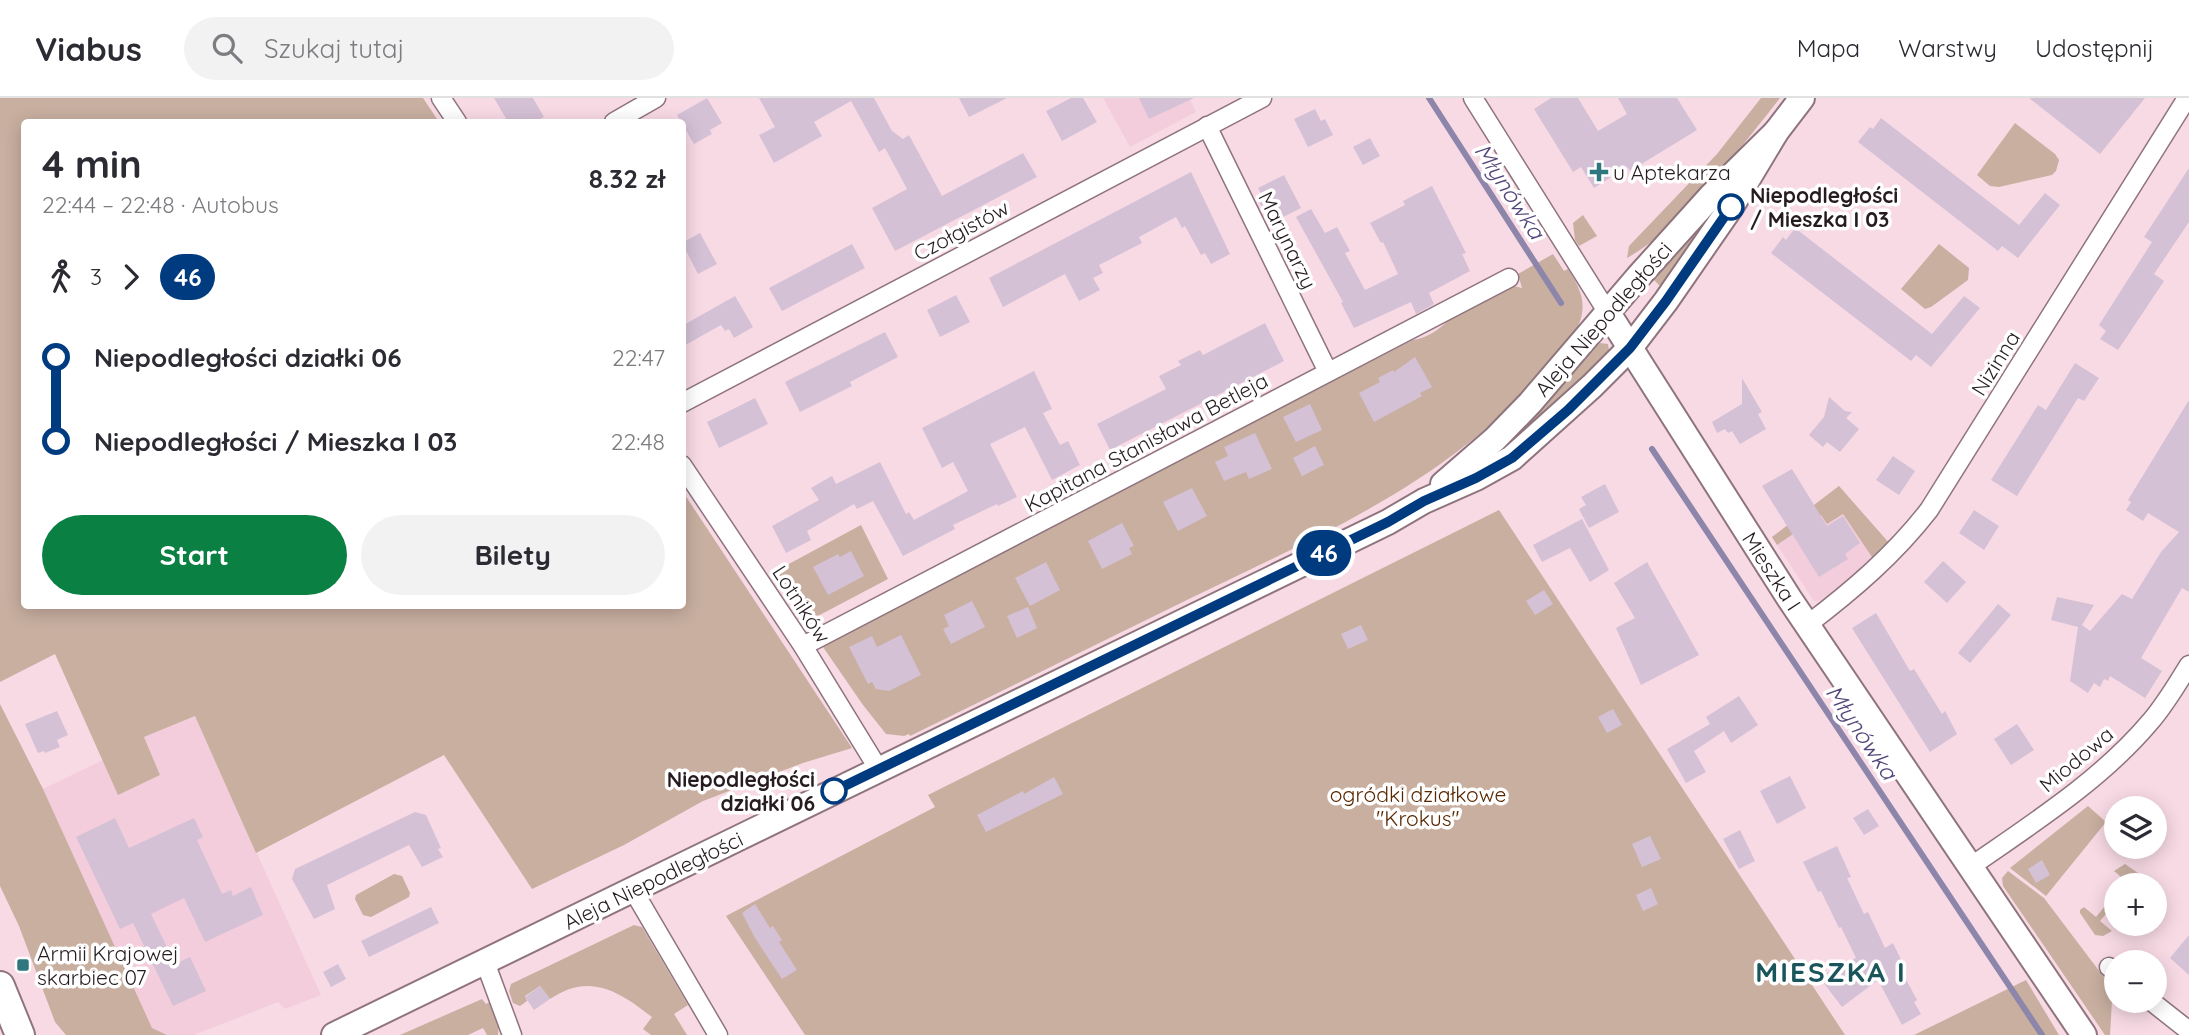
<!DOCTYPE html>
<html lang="pl">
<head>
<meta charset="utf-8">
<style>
	body { margin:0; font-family:Quicksand,sans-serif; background:#f2f2f3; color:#2b2b33; height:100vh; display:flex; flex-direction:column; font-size:26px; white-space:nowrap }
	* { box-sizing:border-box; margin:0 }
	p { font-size:23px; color:#7c7c81 }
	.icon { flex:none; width:38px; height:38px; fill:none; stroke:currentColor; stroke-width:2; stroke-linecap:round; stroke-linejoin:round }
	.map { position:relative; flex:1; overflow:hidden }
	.panel { position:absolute; left:21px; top:21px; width:665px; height:490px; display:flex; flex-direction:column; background:#fff; border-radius:7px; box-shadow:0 4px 18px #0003 }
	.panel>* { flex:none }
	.badge { padding:0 14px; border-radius:23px; font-size:24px; line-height:46px }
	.buttons { position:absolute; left:2104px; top:698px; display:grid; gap:14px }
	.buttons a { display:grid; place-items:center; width:63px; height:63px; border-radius:50%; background:#fff; box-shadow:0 4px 18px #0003; font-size:35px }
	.map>.badge { position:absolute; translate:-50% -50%; box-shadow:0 0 0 4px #fff }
	.legs { display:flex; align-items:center; gap:10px; height:77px; padding:0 21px; font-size:23px }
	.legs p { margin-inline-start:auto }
	.headline { display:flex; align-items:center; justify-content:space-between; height:119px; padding:0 21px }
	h1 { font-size:38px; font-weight:700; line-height:52px }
	.cta { display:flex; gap:14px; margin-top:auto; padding:14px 21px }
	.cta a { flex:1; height:80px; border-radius:42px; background:#0b8043; color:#fff; font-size:28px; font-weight:700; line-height:80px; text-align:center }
	.cta a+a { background:#f2f2f3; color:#2b2b33 }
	ul { padding:0 21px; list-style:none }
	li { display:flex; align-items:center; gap:24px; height:84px; font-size:26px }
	li i { display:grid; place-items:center; width:10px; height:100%; margin:0 9px; background:currentColor }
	li i::after { content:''; width:18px; height:18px; margin:-9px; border:5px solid; border-radius:50%; background:#fff }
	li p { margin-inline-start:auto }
	li:first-child i { background:linear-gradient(#0000 50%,currentColor 0) }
	li:last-child i { background:linear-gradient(currentColor 50%,#0000 0) }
	header { display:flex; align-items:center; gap:42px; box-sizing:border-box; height:98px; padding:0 35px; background:#fff; border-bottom:2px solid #e1e1e2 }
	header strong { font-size:33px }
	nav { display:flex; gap:38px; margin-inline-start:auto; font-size:24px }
	.search { width:490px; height:63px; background:#f2f2f3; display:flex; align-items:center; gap:18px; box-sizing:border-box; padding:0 24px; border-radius:38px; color:#7c7c81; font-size:26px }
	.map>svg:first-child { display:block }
</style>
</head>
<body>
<header>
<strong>Viabus</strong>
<div class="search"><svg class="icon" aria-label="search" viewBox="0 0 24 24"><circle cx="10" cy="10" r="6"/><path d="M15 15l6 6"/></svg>Szukaj tutaj</div>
<nav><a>Mapa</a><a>Warstwy</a><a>Udostępnij</a></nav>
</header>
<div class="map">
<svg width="2189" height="937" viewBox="0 0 2189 937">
	<rect width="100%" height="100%" fill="#f8dae5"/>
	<g fill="#f3cddb">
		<polygon points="1103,0 1189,0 1196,14 1130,49"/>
		<polygon points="1839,388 1889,445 1825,502 1814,503 1772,439"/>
		<polygon points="195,618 321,897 285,911 278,904 194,937 167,937 152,930 43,691 103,662 119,696 160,677 144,639"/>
	</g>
	<g fill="#c8afa0">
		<polygon points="0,0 423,0 439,24 24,24 24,508 682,508 683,394 852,650 803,665 703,703 624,747 532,791 444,657 256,755 195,618 144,639 160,677 118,697 55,556 0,584"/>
		<path d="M 1761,0 L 1780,0 C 1752,36 1724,71 1692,104 C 1672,125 1654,145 1627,160 L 1629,148 L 1717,56 Z"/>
		<polygon points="2015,25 2055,56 2059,62 2056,73 2052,77 1999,89 1990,88 1977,77"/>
		<polygon points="1712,112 1714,114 1661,189 1652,180"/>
		<polygon points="1583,117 1597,138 1579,148 1575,142 1573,125"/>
		<polygon points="1939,146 1969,170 1968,182 1931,209 1925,211 1901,191"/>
		<path d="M 1553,156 L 1564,173 L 1568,171 C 1576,184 1585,198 1582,215 C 1580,232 1565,246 1555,259 C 1460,379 1325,435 1191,500 C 1097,546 1004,592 910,638 L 909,636 L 904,638 L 886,636 L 863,607 L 823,549 L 827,544 L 1413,242 C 1427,240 1438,232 1448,223 L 1514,188 L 1522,190 L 1518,176 Z"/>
		<polygon points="1600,245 1608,246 1609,252 1607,258 1521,334"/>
		<polygon points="1839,388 1890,446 1874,462 1843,416 1827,426 1821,417 1777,447 1772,439"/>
		<polygon points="1499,412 1845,937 805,937 726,818 935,709 928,697"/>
		<polygon points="861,427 888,481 814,520 804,518 774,474"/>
		<polygon points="0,606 43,691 152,930 167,937 66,937 55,924 19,828 0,788"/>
		<polygon points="2088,708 2106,724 2046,798 2010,770"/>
		<polygon points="2125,766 2145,780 2148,787 2122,787 2126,783 2114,773"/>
		<polygon points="2008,773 2044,800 2103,878 2113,885 2110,937 2105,937 2003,788 2002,780"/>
		<polygon points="394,776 402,778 410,795 409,799 371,819 363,817 355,801 356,797"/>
		<polygon points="2116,795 2116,804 2100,823 2112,833 2103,838 2095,837 2080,815 2080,812 2084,809 2096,819"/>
		<path d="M 634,827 L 642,829 L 688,907 L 674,916 L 687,937 L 651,937 L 643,931 L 652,919 C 619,893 589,874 550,901 L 540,888 L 525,898 L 527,903 L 520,908 L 513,905 L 509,893 L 511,886 Z"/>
		<polygon points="2026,882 2059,937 1914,937"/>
		<polygon points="482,901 486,906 490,904 499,926 498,937 487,937 483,930 468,937 400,937"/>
	</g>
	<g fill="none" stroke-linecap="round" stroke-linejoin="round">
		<g stroke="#8d85aa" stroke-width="6">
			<polyline points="1429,0 1561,205"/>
			<polyline points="1652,351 2042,937"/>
		</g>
	</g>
	<g fill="#d5c1d6">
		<polygon points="494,0 533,0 544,19 535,24 508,24"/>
		<polygon points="707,0 722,25 710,32 712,36 694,46 677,17"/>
		<polygon points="759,0 874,0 892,33 903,41 909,37 942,98 1023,55 1037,79 895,153 872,110 907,91 885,50 879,54 851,3 814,24 822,38 774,65 759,37 775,29"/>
		<polygon points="959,0 1007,0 969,19"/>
		<polygon points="1071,0 1083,0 1097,24 1062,43 1046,13"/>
		<polygon points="1139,0 1194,0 1149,21"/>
		<polygon points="1551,0 1578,0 1598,33 1627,16 1618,0 1677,0 1697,32 1630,73 1627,69 1594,90 1581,69 1573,74 1534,11"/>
		<polygon points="2029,0 2145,0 2100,56"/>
		<polygon points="1315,11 1321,23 1325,21 1333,37 1308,49 1294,21"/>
		<polygon points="1881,20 2019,127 2045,95 2060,107 2018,160 2002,148 1998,153 1858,44 1870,29 1873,31"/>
		<polygon points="1370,40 1380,58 1363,67 1353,49"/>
		<polygon points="2189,70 2189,124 2154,176 2164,183 2118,252 2100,241 2106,233 2099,227 2152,144 2144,139"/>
		<polygon points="1191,74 1230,156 1211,166 1205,155 1201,157 1185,128 1182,130 1176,119 1139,139 1142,145 1099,167 1103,175 1093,180 1100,192 1079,203 1065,176 1003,209 989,180"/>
		<polygon points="1284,77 1301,110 1275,123 1271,116 1267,118 1258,102 1263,99 1258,90"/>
		<polygon points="1432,88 1466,155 1462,156 1470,173 1429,195 1434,206 1416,216 1411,204 1354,230 1341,205 1343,204 1296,119 1311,111 1325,135 1337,129 1350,153 1345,155 1365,192 1398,176 1383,144 1381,145 1370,125 1405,107 1403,103"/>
		<polygon points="1795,130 1932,236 1964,198 1980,210 1931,269 1916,257 1911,263 1771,155 1783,139 1786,142"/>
		<polygon points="700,135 717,166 698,176 682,145"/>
		<polygon points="852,146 865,170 782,213 769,190"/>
		<polygon points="956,197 970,224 940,239 927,212"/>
		<polygon points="735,198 753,229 734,240 729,231 725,233 721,227 682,249 682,228"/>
		<polygon points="1265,225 1284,263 1110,352 1097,326 1166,291 1159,278 1181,267 1178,263 1200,252 1203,257"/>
		<polygon points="885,234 898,259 850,284 852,288 800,314 785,284"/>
		<polygon points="1415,259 1432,289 1420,295 1422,298 1374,324 1359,295 1380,284 1378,280 1393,272 1394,274"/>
		<polygon points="2075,265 2099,280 2084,303 2078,300 2017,398 1991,382 2038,307 2046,312"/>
		<polygon points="1034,273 1052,311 1043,315 1060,347 1068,343 1080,367 1052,382 1025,329 990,346 1017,399 998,408 997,406 953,427 955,431 903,458 873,403 857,411 854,406 807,433 811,442 786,455 772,428 819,402 811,390 832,378 836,386 880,364 906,416 909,414 914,422 968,393 953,364 942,370 922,330"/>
		<polygon points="1742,280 1762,314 1758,316 1766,331 1740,346 1732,333 1728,335 1725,331 1717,335 1712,324 1742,306"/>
		<polygon points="1829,299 1845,313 1852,314 1846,320 1859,331 1840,354 1827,344 1823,349 1809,337 1824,319"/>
		<polygon points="755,300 768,326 719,350 707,324"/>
		<polygon points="2189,302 2189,494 2182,490 2141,560 2162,573 2145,600 2110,578 2108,583 2104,581 2100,589 2094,585 2088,595 2070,583 2078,529 2051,522 2057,499 2094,507 2082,527 2090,533 2122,496 2132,501 2161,454 2179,434 2148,415 2143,423 2126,412 2131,404 2128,402"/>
		<polygon points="1310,306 1322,332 1296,344 1283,319"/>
		<polygon points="1255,335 1272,371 1249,381 1246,374 1224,383 1215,364 1228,358 1224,349"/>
		<polygon points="1315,348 1324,367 1302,378 1293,360"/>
		<polygon points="1893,358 1915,373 1899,397 1876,382"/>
		<polygon points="1792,371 1827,428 1843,418 1860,445 1845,456 1848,461 1819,479 1762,388"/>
		<polygon points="1605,386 1619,414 1589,430 1579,411 1586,407 1581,399"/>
		<polygon points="1192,390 1207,418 1178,433 1163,404"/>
		<polygon points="1974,412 1999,428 1984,452 1959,435"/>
		<polygon points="1582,421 1609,472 1590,484 1570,450 1542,464 1533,447"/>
		<polygon points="1122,425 1134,448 1129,450 1132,456 1102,471 1088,443"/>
		<polygon points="851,453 864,478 828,497 813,469 838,456 840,459"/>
		<polygon points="1943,463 1966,484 1947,505 1924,484"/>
		<polygon points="1046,464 1060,492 1030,508 1015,480"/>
		<polygon points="1647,464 1699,557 1641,587 1616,530 1635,520 1614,485"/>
		<polygon points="1544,492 1553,506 1535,517 1526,503"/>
		<polygon points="972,503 985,529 951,546 943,531 949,528 944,517"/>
		<polygon points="1998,506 2011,517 1970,565 1958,555"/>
		<polygon points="1028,509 1037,530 1017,540 1007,518"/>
		<polygon points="1876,515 1910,573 1914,571 1942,616 1945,613 1957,636 1930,654 1852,530"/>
		<polygon points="1361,527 1368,542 1348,551 1341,536"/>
		<polygon points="901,537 921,577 889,593 876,591 872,584 868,586 849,549 872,538 877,549"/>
		<polygon points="1739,598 1758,627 1731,645 1724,633 1694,653 1706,674 1686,685 1667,651 1710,626 1706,619"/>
		<polygon points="1613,611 1622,627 1607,635 1598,619"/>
		<polygon points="57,613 68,637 57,642 60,649 45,655 44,653 38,655 25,626"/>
		<polygon points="2017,626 2034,652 2011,667 1994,641"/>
		<polygon points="1790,678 1806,710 1777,726 1760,693"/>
		<polygon points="1054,679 1063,696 986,734 977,717 1023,693 1024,696"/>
		<polygon points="1868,711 1879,728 1864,737 1853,720"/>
		<polygon points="415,714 426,717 441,750 438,751 443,759 422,769 409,747 327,787 335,811 314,821 292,781 295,771"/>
		<polygon points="115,720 129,750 194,720 203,739 197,742 222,796 231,792 233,798 251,789 263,817 205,844 184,800 151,816 175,866 190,859 206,893 173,908 133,825 120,831 76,739"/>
		<polygon points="1740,732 1755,763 1739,771 1723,741"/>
		<polygon points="1650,738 1661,761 1642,769 1632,746"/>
		<polygon points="1837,748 1851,779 1847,780 1864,816 1868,814 1885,850 1893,845 1905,870 1901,872 1917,902 1914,904 1921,916 1902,927 1878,882 1842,909 1819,879 1856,860 1841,829 1839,830 1821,793 1818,794 1803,764"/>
		<polygon points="2042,762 2050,777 2036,785 2028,771"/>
		<polygon points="1651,790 1658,806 1643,813 1636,797"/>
		<polygon points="755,806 770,830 773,828 782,842 779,844 797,872 782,881 755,840 742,815"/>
		<polygon points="431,809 439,825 369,859 361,843"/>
		<polygon points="2189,837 2189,877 2170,860"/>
		<polygon points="338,866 346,881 331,889 323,874"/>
		<polygon points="540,888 550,901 534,912 525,899"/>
	</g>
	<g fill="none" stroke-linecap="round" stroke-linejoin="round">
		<defs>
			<g id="street">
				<polyline points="441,0 457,24"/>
				<polyline points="1473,0 1608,215"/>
				<polyline points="614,24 656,0"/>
				<polyline points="1207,28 1328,274"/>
				<polyline points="682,305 1262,0"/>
				<polyline points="682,367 803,548 879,672"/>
				<path d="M 1807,527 C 1853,492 1894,457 1929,412 L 2187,0"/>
				<polyline points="803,548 1509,180"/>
				<path d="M 1970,769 C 2033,725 2100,683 2150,624 C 2165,607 2177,586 2189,567"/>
				<polyline points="633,792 718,937"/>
				<polyline points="485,864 512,937"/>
				<polyline points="2109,869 2116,874"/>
				<polyline points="2151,903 2189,933"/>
			</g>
			<g id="secondary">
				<polyline points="1608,215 1789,500 2084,937"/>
				<polyline points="1443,386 1495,341 1530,305 1638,179 1712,97 1776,34 1802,0"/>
				<polyline points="334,937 1388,424 1424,403 1476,380 1512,360 1592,288 1630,250 1666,203 1731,109 1776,34"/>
			</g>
			<polyline id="primary" points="0,888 20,937"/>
		</defs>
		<use href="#street" stroke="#8f747e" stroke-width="21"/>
		<use href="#secondary" stroke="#8f747e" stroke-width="28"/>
		<use href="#primary" stroke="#8f747e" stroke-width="32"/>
		<use href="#street" stroke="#fff" stroke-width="18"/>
		<use href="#secondary" stroke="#fff" stroke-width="24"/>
		<use href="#primary" stroke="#fff" stroke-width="28"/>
	</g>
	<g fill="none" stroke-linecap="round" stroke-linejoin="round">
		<defs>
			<polyline id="line-1" points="834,693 1388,424 1424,403 1476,380 1512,360 1568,312 1630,250 1666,203 1731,109"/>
		</defs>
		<use href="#line-1" stroke="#fff" stroke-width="16"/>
		<use href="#line-1" stroke="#003b80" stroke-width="10"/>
	</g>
	<g fill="#2e777e" stroke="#fff" stroke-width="2.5">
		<path d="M1595.5 63.5h7v7h7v7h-7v7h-7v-7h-7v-7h7z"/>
		<rect x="16" y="860" width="14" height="14" rx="3.5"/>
	</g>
	<g fill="#fff" stroke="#003b80" stroke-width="3.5">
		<circle cx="1731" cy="109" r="12"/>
		<circle cx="834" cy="693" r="12"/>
	</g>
	<g text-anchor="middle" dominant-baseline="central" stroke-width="7" stroke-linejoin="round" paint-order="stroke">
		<g font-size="21" fill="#261c20" stroke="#fff" text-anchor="start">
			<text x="1613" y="74">u Aptekarza</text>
			<text x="37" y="855">Armii Krajowej<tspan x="37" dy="24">skarbiec 07</tspan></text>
		</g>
		<g font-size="21" font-weight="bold" fill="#261c20" stroke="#fff" text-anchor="start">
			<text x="1750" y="97">Niepodległości<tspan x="1750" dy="24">/ Mieszka I 03</tspan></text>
			<text x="815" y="681" text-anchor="end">Niepodległości<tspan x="815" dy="24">działki 06</tspan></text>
		</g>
		<g font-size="21" fill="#261c20" stroke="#fff">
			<text transform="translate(961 132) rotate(-28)">Czołgistów</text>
			<text transform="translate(1288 142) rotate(64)">Marynarzy</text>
			<text transform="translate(1603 221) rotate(-49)">Aleja Niepodległości</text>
			<text transform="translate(1995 265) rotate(-58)">Nizinna</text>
			<text transform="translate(1146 344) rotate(-28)">Kapitana Stanisława Betleja</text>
			<text transform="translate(1772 473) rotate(57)">Mieszka I</text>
			<text transform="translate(802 506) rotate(57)">Lotników</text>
			<text transform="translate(2076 661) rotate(-40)">Miodowa</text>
			<text transform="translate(653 782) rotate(-26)">Aleja Niepodległości</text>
		</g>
		<g font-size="21" fill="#572700" stroke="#fff">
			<text x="1418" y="696">ogródki działkowe<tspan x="1418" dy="24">"Krokus"</tspan></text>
		</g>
		<g font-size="23" font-style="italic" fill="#54477b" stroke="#fff">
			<text transform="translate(1510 93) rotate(57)">Młynówka</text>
			<text transform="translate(1862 634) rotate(56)">Młynówka</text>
		</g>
		<g font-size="28" font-weight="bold" letter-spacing="2" fill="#1a555c" stroke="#fff">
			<text x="1831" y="873">MIESZKA I</text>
		</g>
	</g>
</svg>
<div class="buttons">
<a><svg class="icon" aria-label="layers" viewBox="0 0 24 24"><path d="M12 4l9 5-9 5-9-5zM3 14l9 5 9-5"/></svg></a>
<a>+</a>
<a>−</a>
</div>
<b class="badge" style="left:1324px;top:455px;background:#003b80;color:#fff">46</b>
<section class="panel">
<div class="headline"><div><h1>4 min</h1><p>22:44 – 22:48 · Autobus</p></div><b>8.32 zł</b></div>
<div class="legs"><svg class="icon" aria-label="walk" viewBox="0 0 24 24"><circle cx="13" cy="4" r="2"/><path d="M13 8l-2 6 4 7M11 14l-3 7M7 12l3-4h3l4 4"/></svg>3<svg class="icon" aria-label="forward" viewBox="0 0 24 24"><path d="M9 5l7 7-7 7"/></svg><b class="badge" style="background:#003b80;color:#fff">46</b></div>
<ul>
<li><i style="color:#003b80"></i><b>Niepodległości działki 06</b><p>22:47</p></li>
<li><i style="color:#003b80"></i><b>Niepodległości / Mieszka I 03</b><p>22:48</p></li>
</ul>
<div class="cta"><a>Start</a><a>Bilety</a></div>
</section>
</div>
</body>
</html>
